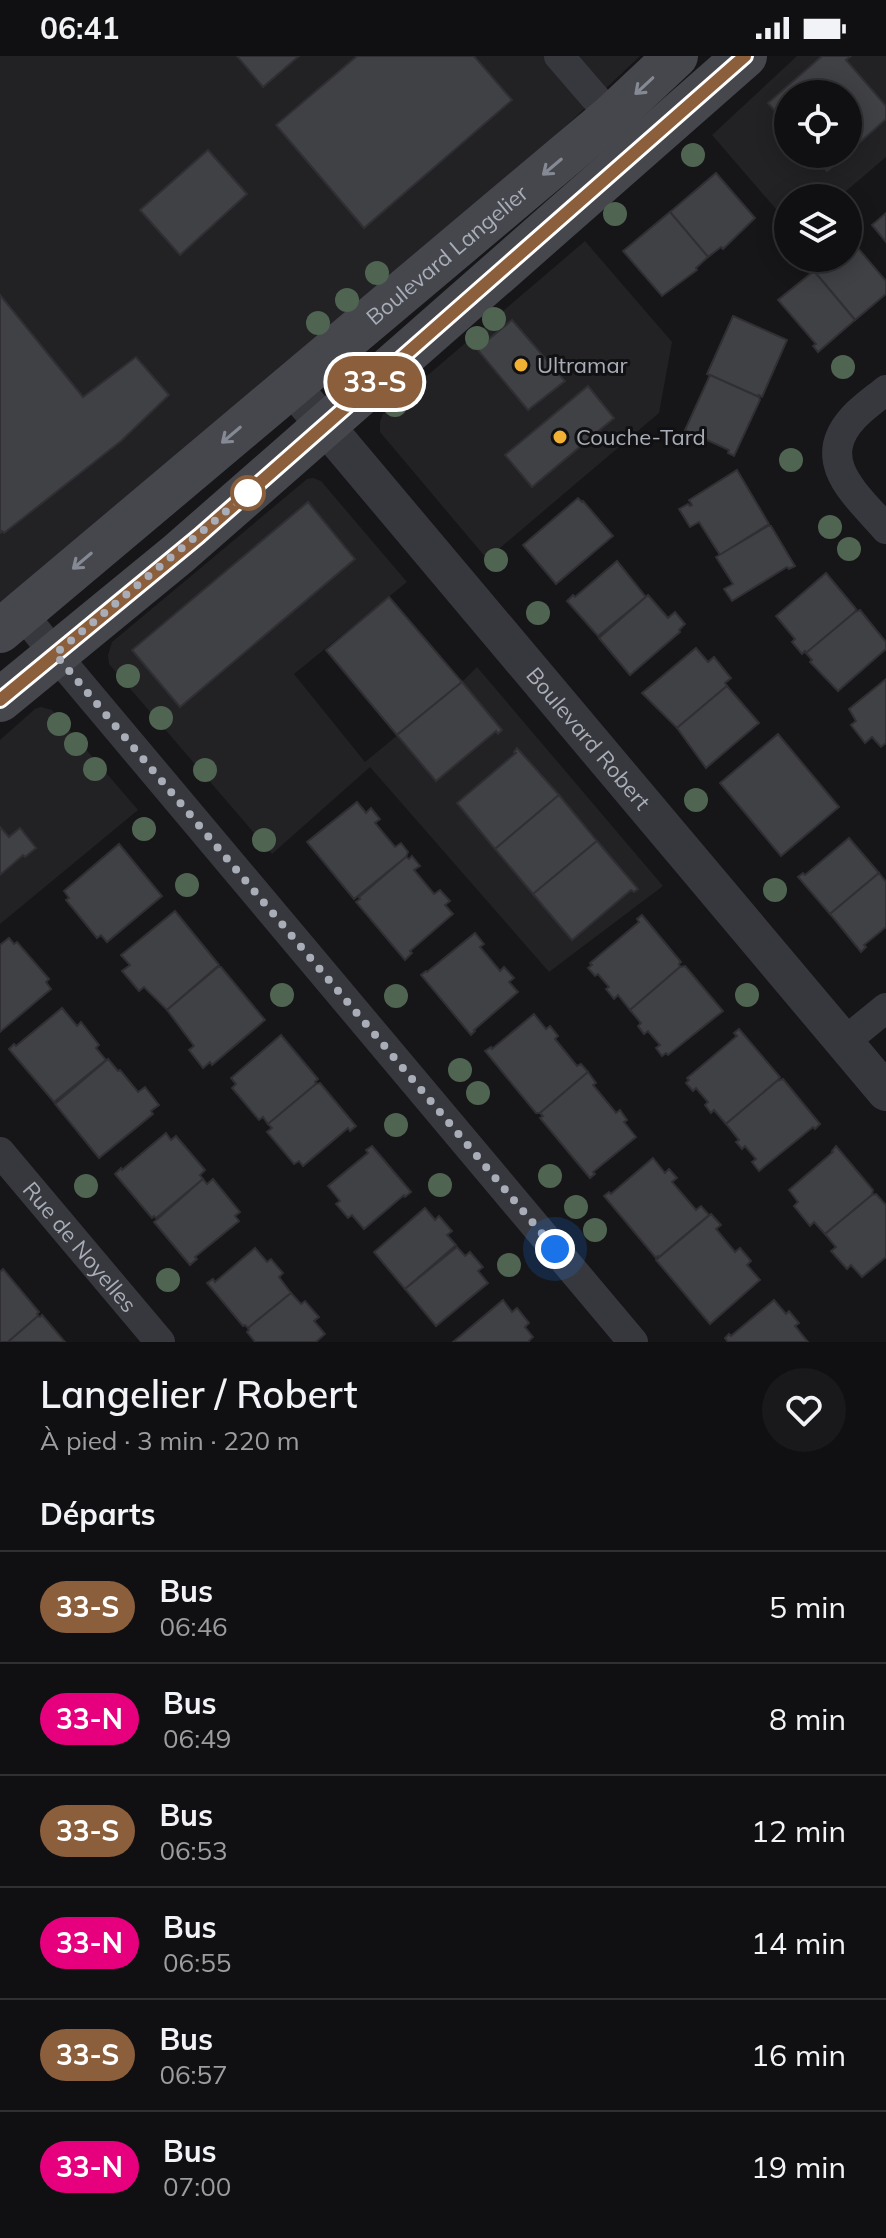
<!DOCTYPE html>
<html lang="fr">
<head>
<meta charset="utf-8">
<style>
	body { margin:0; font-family:Mulish,sans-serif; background:#19191b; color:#f1f3f6; height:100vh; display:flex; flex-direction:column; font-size:30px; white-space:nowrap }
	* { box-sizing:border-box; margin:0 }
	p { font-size:26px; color:#9c9d9f }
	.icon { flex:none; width:44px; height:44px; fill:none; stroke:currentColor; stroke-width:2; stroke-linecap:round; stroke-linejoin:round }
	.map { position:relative; height:1286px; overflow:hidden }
	.details { display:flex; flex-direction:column; background:#101012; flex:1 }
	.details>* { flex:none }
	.badge { padding:0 16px; border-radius:26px; font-size:28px; line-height:52px }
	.fabs { position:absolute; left:774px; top:24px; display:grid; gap:16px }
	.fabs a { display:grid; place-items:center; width:88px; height:88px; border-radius:50%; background:#101012; box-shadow:0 4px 20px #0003,0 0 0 2px #303032; font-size:40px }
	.you { position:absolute; width:40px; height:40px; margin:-20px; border:6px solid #fff; border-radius:50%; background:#1a73e8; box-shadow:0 0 0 12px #1a73e833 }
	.map>.badge { position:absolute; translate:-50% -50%; box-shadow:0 0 0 4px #fff }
	h2 { padding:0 40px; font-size:30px; line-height:72px }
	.round { display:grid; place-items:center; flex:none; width:84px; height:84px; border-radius:42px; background:#19191b }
	.overview { display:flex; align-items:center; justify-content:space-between; height:136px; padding:0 40px }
	h1 { font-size:38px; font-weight:600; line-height:60px }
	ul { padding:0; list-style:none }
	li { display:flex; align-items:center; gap:24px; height:112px; padding:0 40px; border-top:2px solid #303032 }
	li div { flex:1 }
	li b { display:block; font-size:30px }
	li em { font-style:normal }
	li .badge { min-width:88px; font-weight:700; text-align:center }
	.status { display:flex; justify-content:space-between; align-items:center; height:56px; padding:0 40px; background:#101012; direction:ltr }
	.status svg { height:22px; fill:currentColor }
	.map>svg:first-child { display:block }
</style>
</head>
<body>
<div class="status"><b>06:41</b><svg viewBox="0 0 49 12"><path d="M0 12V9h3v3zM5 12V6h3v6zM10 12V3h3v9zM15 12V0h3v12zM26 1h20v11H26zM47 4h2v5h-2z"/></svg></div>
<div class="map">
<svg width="886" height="1286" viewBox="0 0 886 1286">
	<rect width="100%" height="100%" fill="#161618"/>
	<g fill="#222225" fill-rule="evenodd">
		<polygon points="0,0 640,0 509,124 0,550"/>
		<path d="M 797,0 L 886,0 L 886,101 L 838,142 L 788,142 L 788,167 L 712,79 ZM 788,38 L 848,38 L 848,98 L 788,98 Z"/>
		<polygon points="585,185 672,286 659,357 487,503 380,376 380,366 383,358 388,353"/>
		<polygon points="313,422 321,425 407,526 294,618 365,706 462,626 477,611 663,830 549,916 370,711 272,798 109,608 108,599 112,586 307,423"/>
		<polygon points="41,651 52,654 138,754 0,868 0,684 35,653"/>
	</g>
	<g fill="#404145" stroke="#303034" stroke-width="2">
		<polygon points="237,0 299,0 263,31"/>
		<polygon points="357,0 474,0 512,44 364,172 276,69"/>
		<polygon points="822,0 851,0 846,4 886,50 886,63 848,97 848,38 788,38 788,70 768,47"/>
		<polygon points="208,94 247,138 180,199 140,154"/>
		<polygon points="812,98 847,98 827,115"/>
		<polygon points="716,117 755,162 723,193 721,191 708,201 670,156"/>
		<polygon points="670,156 708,201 696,212 697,214 662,240 623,195"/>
		<polygon points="886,157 886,186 872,169"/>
		<polygon points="851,184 886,225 886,238 855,264 814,215 829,202 848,202 848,186"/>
		<polygon points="814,215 855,264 818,296 813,290 816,288 778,244"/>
		<polygon points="0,239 83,341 136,301 169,339 121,385 4,477 2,475 0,477"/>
		<polygon points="733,260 787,284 762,341 759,339 759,341 707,318"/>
		<polygon points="512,264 565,325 528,354 477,293"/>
		<polygon points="710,319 759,341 760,344 734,400 728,397 729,394 685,374"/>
		<polygon points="588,330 614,362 532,431 505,399"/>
		<polygon points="737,414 769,468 720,499 699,466 690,471 679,453 688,448 690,450 692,449 689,444"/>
		<polygon points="578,442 582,446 583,445 613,480 556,528 523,489"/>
		<polygon points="308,446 355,503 180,651 132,594"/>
		<polygon points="768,470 771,470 795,510 789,513 787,511 732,545 724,533 733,528 716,501"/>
		<polygon points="617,505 646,541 598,580 567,545 573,539 575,541"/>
		<polygon points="826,517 856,553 855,556 806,597 805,595 802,598 792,586 795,583 776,560"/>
		<polygon points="648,539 668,562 675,556 685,568 679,574 680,576 630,619 599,582"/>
		<polygon points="389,541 462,626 397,679 326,594"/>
		<polygon points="860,554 886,586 886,593 838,635 810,606 812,604 806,597 855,556"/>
		<polygon points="696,592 708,606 714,601 731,622 725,627 727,630 677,672 642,637"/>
		<polygon points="886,623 886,687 881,691 872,681 865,687 851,669 856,665 849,653"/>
		<polygon points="462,626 502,674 498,678 496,675 436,725 397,679"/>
		<polygon points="727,630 759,667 706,712 677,672"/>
		<polygon points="778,678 839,751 781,800 720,727"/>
		<polygon points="517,692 559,739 495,793 457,747 516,697 514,696"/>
		<polygon points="559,739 597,785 533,838 495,793"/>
		<polygon points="357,746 366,757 371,752 380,763 375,767 395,791 401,787 408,796 406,801 354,843 307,786"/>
		<polygon points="0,771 9,781 20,772 36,792 25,801 23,799 0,819"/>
		<polygon points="849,782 879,817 830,858 798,821 803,817 805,819"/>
		<polygon points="597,785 638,833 634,836 631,834 572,884 533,838"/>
		<polygon points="119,788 162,840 107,886 101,879 97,882 66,844 69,842 64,835"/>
		<polygon points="412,800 420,810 414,814 434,838 440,834 450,845 445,849 453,858 410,895 412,897 405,904 356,846 360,843 359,841 406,801 409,803"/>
		<polygon points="879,817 886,826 886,871 864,889 866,891 861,896 830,858"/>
		<polygon points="175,855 219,909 167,954 144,931 139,935 122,915 130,909 121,899"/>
		<polygon points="642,859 681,906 679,908 680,911 630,954 618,939 614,943 606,933 609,931 598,918 595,920 588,912 592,909 590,907 639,866 637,863"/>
		<polygon points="475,877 484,888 480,891 500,915 504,911 514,922 509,926 518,936 474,974 475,975 471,979 421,919 426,915 427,916"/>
		<polygon points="9,882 14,888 17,886 49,923 46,926 51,933 0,976 0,889"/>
		<polygon points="685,910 723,955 668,999 666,997 662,1000 656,992 660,989 648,975 644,978 638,970 641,967 630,954 680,911"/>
		<polygon points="218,911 221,911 265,964 212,1009 210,1006 203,1012 189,994 194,990 167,954"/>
		<polygon points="62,952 77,970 81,966 99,989 96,992 106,1004 54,1046 9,993 14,988 16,990"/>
		<polygon points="534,958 546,973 550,970 558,980 555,983 577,1010 581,1008 588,1016 540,1057 536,1057 485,995 491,991 492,993"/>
		<polygon points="739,973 780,1021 777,1025 726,1068 714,1054 711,1057 705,1049 708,1046 696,1032 693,1035 686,1027 689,1024 687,1022 737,980 734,977"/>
		<polygon points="281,979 318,1023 315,1026 316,1028 268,1068 263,1061 259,1064 232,1032 236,1028 231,1022"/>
		<polygon points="108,1003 118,1015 120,1014 138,1036 145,1031 159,1049 151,1055 153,1058 99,1102 55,1048"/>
		<polygon points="588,1016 596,1027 593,1029 616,1057 620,1054 627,1064 624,1066 636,1081 593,1116 595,1118 590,1122 540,1062 543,1060 540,1057"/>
		<polygon points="783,1023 820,1068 815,1073 813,1071 759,1115 752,1106 756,1103 745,1090 742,1093 736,1086 739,1084 726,1068 777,1025"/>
		<polygon points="320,1027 356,1070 350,1075 348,1072 303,1110 299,1105 294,1108 267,1076 272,1072 268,1068 316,1028"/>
		<polygon points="166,1077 171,1084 176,1080 205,1114 200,1119 203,1123 156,1162 154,1160 152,1162 115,1118 121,1112 122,1114"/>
		<polygon points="372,1090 411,1136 405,1141 404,1139 364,1173 352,1159 348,1162 336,1148 340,1145 328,1130 368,1097 366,1094"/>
		<polygon points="836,1090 873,1134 872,1139 825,1178 814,1166 810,1170 794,1150 798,1146 789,1134 833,1096 832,1095"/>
		<polygon points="653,1102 665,1117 669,1113 677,1122 672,1126 696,1154 701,1150 709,1159 659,1201 658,1200 656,1202 604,1140 609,1136 611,1138"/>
		<polygon points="203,1123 207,1128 213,1123 240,1156 235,1160 239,1165 195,1201 197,1203 190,1209 154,1166"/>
		<polygon points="876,1138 886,1149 886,1201 862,1221 851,1209 847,1213 831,1195 836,1191 825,1178 872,1139"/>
		<polygon points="425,1152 435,1164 439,1160 452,1175 447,1179 456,1189 405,1233 374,1196"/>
		<polygon points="711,1158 721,1169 716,1173 735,1196 740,1192 751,1205 747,1209 760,1224 710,1268 656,1204"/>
		<polygon points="457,1191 465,1200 470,1196 483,1211 478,1215 488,1227 436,1270 405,1233"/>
		<polygon points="255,1192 267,1206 271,1203 283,1217 279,1221 291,1237 248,1272 245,1269 243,1270 207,1227 213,1223 215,1226"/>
		<polygon points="3,1213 39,1256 37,1258 38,1260 8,1286 0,1286 0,1216"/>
		<polygon points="291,1237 301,1248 305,1245 319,1261 314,1265 325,1278 316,1286 255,1286 247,1276 249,1274 248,1272"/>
		<polygon points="503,1244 512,1256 517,1252 529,1267 525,1271 533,1281 528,1286 453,1286"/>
		<polygon points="774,1244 786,1258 789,1255 799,1267 795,1270 808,1286 728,1286 725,1282 729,1278 731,1280"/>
		<polygon points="42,1259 65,1286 8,1286 38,1260 40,1261"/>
	</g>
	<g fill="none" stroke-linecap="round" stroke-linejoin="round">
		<g stroke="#37383d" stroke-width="30">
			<polyline points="559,0 623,74"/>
			<path d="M 886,334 C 875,343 862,352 853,362 C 813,406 858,440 886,473"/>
			<polyline points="21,556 55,598 633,1286"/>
			<polyline points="844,986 886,952"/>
			<path id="s1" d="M 0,1096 L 160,1286"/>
		</g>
		<path stroke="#37383d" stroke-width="38" id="s2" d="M 291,329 L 886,1036"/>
		<g stroke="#45474d" stroke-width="44">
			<path id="s3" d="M 0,575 L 612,60 L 676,0"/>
			<polyline points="0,644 178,498 282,407 745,0"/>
		</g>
	</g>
	<g fill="#506452">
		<circle cx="693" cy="99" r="12"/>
		<circle cx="615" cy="158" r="12"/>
		<circle cx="377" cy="217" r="12"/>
		<circle cx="347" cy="244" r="12"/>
		<circle cx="494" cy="263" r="12"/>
		<circle cx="318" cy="267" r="12"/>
		<circle cx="477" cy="282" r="12"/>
		<circle cx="843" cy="311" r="12"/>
		<circle cx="395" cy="349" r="12"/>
		<circle cx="791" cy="404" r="12"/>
		<circle cx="830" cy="471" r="12"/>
		<circle cx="849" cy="493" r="12"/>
		<circle cx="496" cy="504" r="12"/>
		<circle cx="538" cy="557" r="12"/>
		<circle cx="128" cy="620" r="12"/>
		<circle cx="161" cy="662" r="12"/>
		<circle cx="59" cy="668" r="12"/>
		<circle cx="76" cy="688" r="12"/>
		<circle cx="95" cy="713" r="12"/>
		<circle cx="205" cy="714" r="12"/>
		<circle cx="696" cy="744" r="12"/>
		<circle cx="144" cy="773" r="12"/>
		<circle cx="264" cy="784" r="12"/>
		<circle cx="187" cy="829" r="12"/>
		<circle cx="775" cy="834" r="12"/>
		<circle cx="282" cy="939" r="12"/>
		<circle cx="747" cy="939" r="12"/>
		<circle cx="396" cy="940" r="12"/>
		<circle cx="460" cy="1014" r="12"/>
		<circle cx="478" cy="1037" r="12"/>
		<circle cx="396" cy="1069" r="12"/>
		<circle cx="550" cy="1120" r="12"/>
		<circle cx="440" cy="1129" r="12"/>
		<circle cx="86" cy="1130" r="12"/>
		<circle cx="576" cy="1151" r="12"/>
		<circle cx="595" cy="1174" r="12"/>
		<circle cx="509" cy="1209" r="12"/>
		<circle cx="168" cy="1224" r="12"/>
	</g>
	<defs><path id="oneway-shaft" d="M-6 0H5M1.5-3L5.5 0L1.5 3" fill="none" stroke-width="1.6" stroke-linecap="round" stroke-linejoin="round" transform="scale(2)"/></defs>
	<g stroke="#858993">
		<use href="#oneway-shaft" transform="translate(644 30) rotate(137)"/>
		<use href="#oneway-shaft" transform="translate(552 111) rotate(140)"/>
		<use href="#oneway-shaft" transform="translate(231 379) rotate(140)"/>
		<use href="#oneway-shaft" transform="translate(82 505) rotate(140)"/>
	</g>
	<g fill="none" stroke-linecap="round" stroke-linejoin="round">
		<defs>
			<polyline id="line" points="0,644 199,480 745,0"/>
		</defs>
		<use href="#line" stroke="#fff" stroke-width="18"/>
		<use href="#line" stroke="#8b5e3c" stroke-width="12"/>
		<polyline stroke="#a8adb8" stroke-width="8" stroke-dasharray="0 14.4" points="248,437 55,598 555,1193"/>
	</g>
	<g fill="#f2b134" stroke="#111113" stroke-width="3">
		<circle cx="521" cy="309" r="8"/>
		<circle cx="560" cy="381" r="8"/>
	</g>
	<circle fill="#fff" stroke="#8b5e3c" stroke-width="4" cx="248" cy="437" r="16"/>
	<g text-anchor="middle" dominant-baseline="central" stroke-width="6" stroke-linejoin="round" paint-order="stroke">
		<g font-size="22" fill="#a8adb8" stroke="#111113">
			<text stroke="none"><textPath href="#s3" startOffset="584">Boulevard Langelier</textPath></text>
			<text stroke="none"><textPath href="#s2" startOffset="462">Boulevard Robert</textPath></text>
			<text stroke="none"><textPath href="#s1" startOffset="124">Rue de Noyelles</textPath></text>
		</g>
		<g font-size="22" fill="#a8adb8" stroke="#111113" text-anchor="start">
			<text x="537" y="309">Ultramar</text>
			<text x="576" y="381">Couche-Tard</text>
		</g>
	</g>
</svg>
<div class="fabs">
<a><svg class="icon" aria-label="locate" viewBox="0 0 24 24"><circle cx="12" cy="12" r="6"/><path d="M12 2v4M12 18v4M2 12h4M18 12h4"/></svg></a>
<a><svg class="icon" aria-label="layers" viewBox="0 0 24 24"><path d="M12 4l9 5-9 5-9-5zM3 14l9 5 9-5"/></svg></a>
</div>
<div class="you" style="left:555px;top:1193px"></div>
<b class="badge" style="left:375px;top:326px;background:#8b5e3c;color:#fff">33-S</b>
</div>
<section class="details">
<div class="overview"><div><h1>Langelier / Robert</h1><p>À pied · 3 min · 220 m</p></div><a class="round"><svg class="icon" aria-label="heart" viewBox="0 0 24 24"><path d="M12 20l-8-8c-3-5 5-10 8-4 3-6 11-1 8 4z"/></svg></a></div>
<h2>Départs</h2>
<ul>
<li><span class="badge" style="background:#8b5e3c;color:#fff">33-S</span><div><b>Bus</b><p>06:46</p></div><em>5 min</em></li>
<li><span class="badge" style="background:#e6007e;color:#fff">33-N</span><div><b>Bus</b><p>06:49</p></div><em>8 min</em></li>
<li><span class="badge" style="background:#8b5e3c;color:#fff">33-S</span><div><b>Bus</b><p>06:53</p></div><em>12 min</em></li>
<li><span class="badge" style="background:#e6007e;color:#fff">33-N</span><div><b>Bus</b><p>06:55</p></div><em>14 min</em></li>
<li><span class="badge" style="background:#8b5e3c;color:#fff">33-S</span><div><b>Bus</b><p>06:57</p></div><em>16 min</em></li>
<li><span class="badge" style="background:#e6007e;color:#fff">33-N</span><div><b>Bus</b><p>07:00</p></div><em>19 min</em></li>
</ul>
</section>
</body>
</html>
